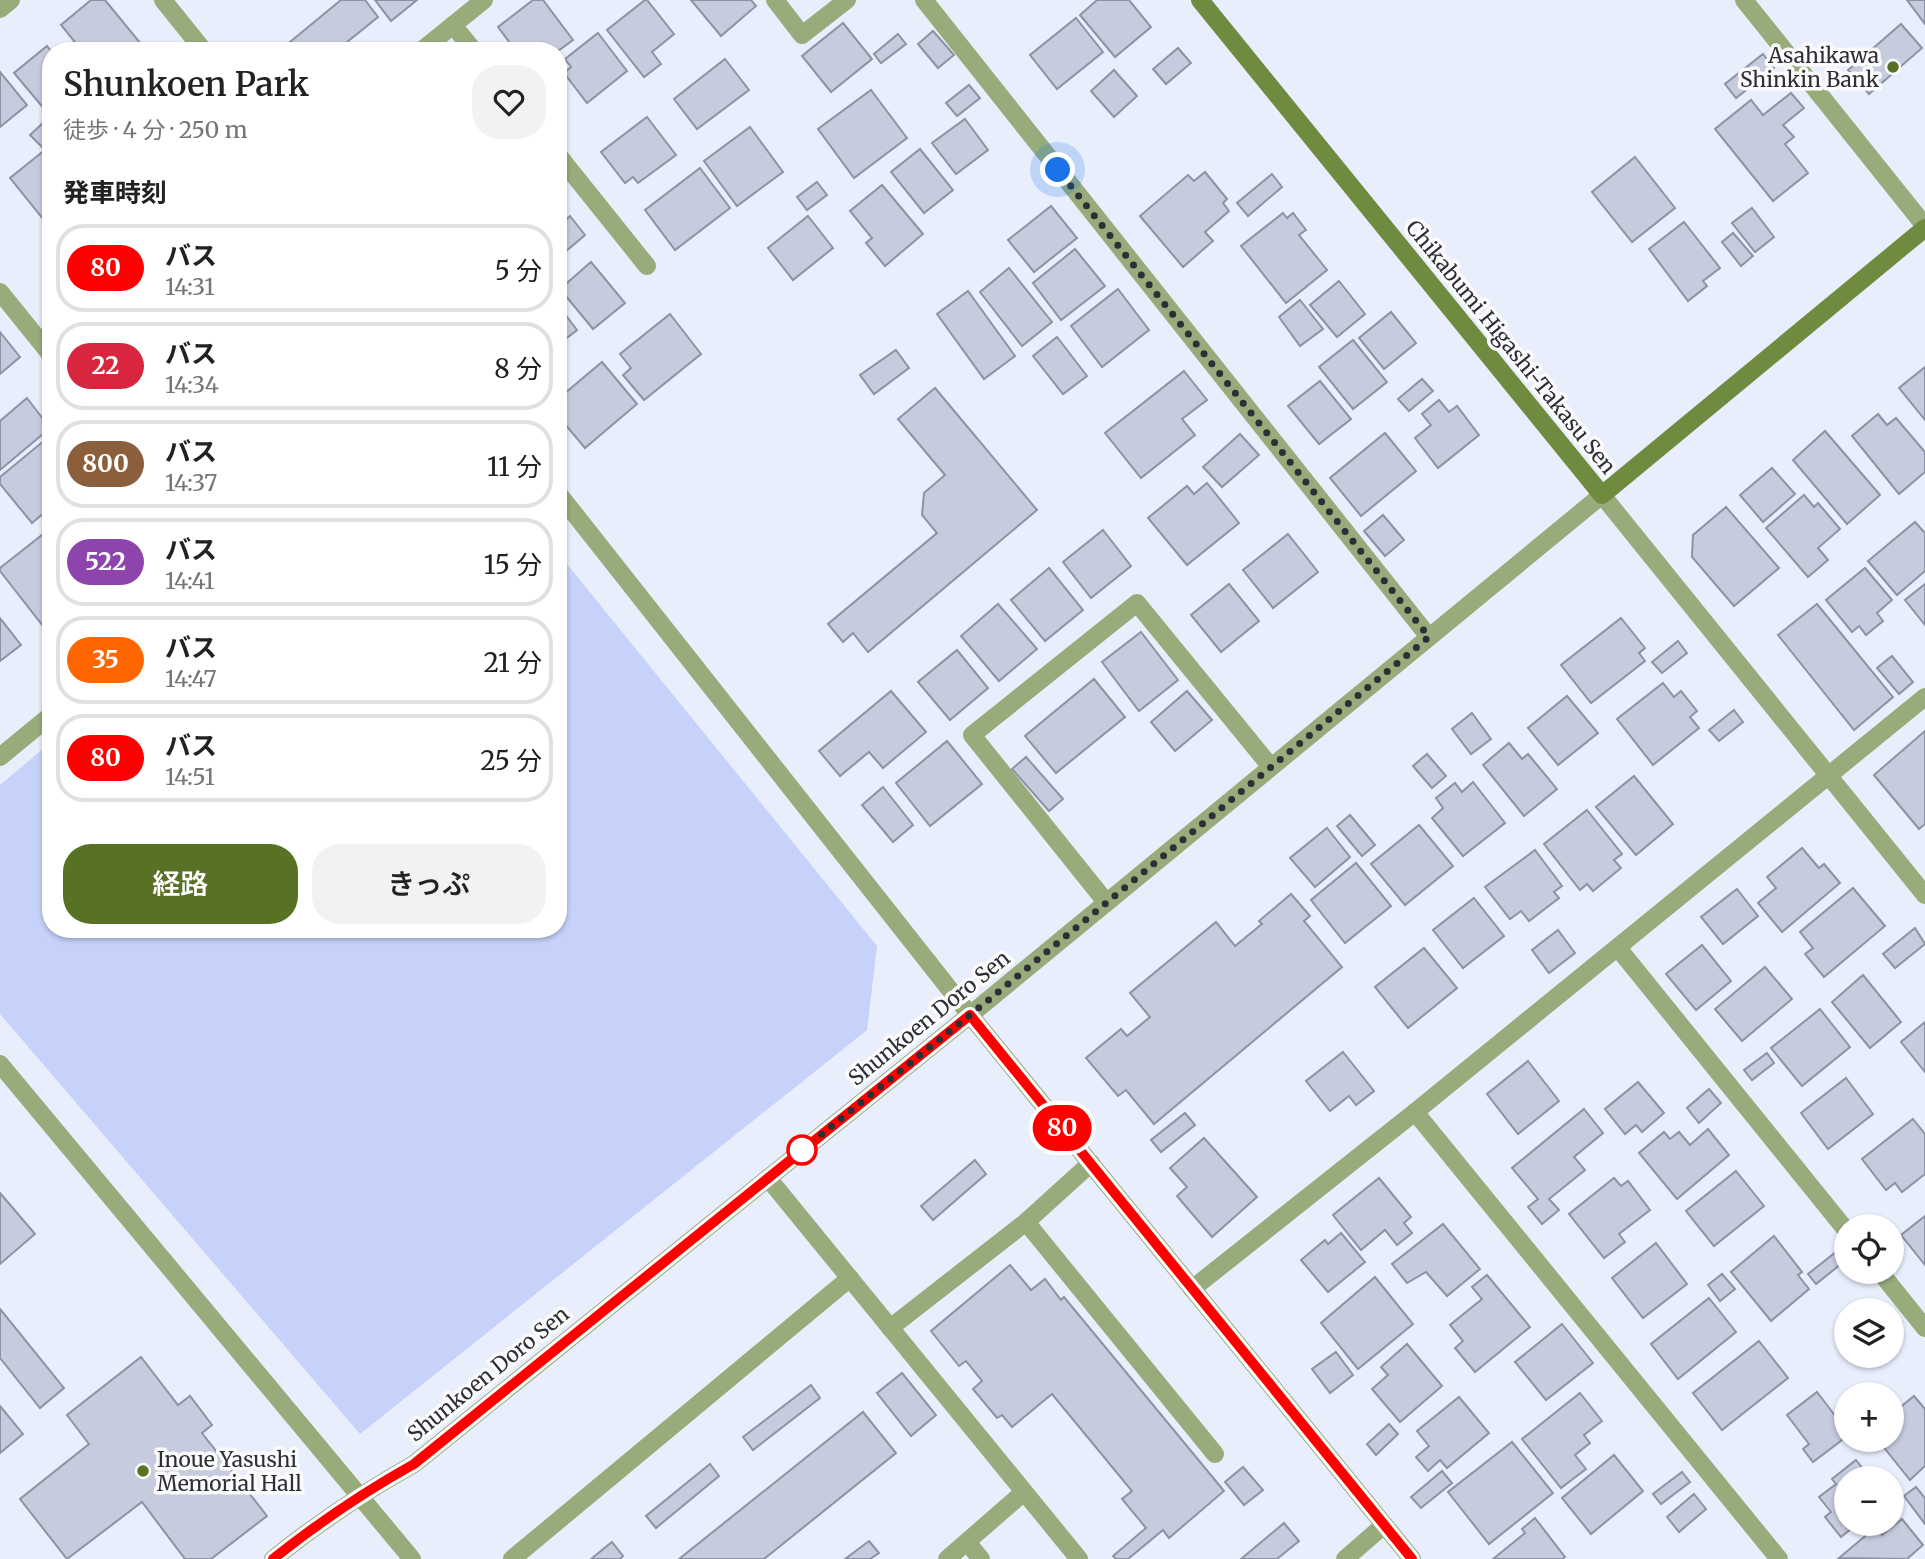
<!DOCTYPE html>
<html lang="ja">
<head>
<meta charset="utf-8">
<style>
	body { margin:0; font-family:Merriweather,"Noto Sans JP",serif; background:#f2f2f2; color:#222; height:100vh; display:flex; flex-direction:column; font-size:26px; white-space:nowrap }
	* { box-sizing:border-box; margin:0 }
	p { font-size:23px; color:#767676 }
	.icon { flex:none; width:38px; height:38px; fill:none; stroke:currentColor; stroke-width:2; stroke-linecap:round; stroke-linejoin:round }
	.map { position:relative; flex:1; overflow:hidden }
	.panel { position:absolute; left:42px; top:42px; width:525px; height:896px; display:flex; flex-direction:column; background:#fff; border-radius:28px; box-shadow:0 2px 5px #0004 }
	.panel>* { flex:none }
	.badge { padding:0 14px; border-radius:23px; font-size:24px; line-height:46px }
	.tools { position:absolute; left:1834px; top:1214px; display:grid; gap:14px }
	.tools a { display:grid; place-items:center; width:70px; height:70px; border-radius:50%; background:#fff; box-shadow:0 2px 5px #0004; font-size:35px }
	.you { position:absolute; width:35px; height:35px; margin:-18px; border:5px solid #fff; border-radius:50%; background:#1a73e8; box-shadow:0 0 0 10px #1a73e833 }
	.map>.badge { position:absolute; translate:-50% -50%; box-shadow:0 0 0 4px #fff }
	h2 { padding:0 21px; font-size:26px; line-height:63px }
	.round { display:grid; place-items:center; flex:none; width:74px; height:74px; border-radius:28px; background:#f2f2f2 }
	.summary { display:flex; align-items:center; justify-content:space-between; height:119px; padding:0 21px }
	h1 { font-size:33px; font-weight:600; line-height:52px }
	.action { display:flex; gap:14px; margin-top:auto; padding:14px 21px }
	.action a { flex:1; height:80px; border-radius:28px; background:#587225; color:#fff; font-size:28px; font-weight:600; line-height:80px; text-align:center }
	.action a+a { background:#f2f2f2; color:#222 }
	ul { padding:0; list-style:none }
	li { display:flex; align-items:center; gap:21px; height:88px; margin:0 14px 10px; padding:0 7px; border:4px solid #e0e0e0; border-radius:28px }
	li div { flex:1 }
	li b { display:block; font-size:26px }
	li em { font-style:normal }
	li .badge { min-width:77px; font-weight:700; text-align:center }
	.map>svg:first-child { display:block }
</style>
</head>
<body>
<div class="map">
<svg width="1925" height="1559" viewBox="0 0 1925 1559">
	<rect width="100%" height="100%" fill="#e9eefd"/>
	<polygon fill="#c6d2f9" points="558,553 877,946 867,1030 360,1434 0,1014 0,785 51,742 51,929 558,929"/>
	<g fill="#c6cbde" stroke="#8d92a4" stroke-width="2">
		<polygon points="91,0 105,0 146,50 82,51 61,25"/>
		<polygon points="341,0 365,0 378,17 336,51 279,51"/>
		<polygon points="375,0 417,0 391,21"/>
		<polygon points="533,0 543,0 573,40 558,51 516,51 498,27"/>
		<polygon points="645,0 647,0 674,34 652,52 661,64 644,77 607,30"/>
		<polygon points="691,0 751,0 756,6 721,36"/>
		<polygon points="1097,0 1129,0 1151,27 1115,57 1080,15"/>
		<polygon points="1907,0 1925,0 1925,24"/>
		<polygon points="1076,18 1103,52 1057,89 1030,55"/>
		<polygon points="843,23 872,59 831,92 802,56"/>
		<polygon points="1901,24 1922,48 1869,94 1848,70"/>
		<polygon points="933,31 954,55 938,68 918,44"/>
		<polygon points="598,33 627,71 587,103 564,73 571,67 565,59"/>
		<polygon points="898,34 906,44 881,63 874,54"/>
		<polygon points="47,46 51,51 51,107 46,111 14,73"/>
		<polygon points="1178,48 1191,63 1166,84 1153,69"/>
		<polygon points="1763,54 1774,68 1736,98 1725,84"/>
		<polygon points="725,59 749,90 697,129 674,99"/>
		<polygon points="1114,70 1137,96 1114,117 1091,91"/>
		<polygon points="0,72 27,105 0,127"/>
		<polygon points="969,85 980,98 957,116 946,103"/>
		<polygon points="871,90 907,138 854,178 818,129"/>
		<polygon points="1791,93 1804,108 1783,125 1794,137 1785,144 1808,173 1773,201 1715,129 1751,100 1763,115"/>
		<polygon points="647,117 676,155 638,183 633,177 625,183 601,152"/>
		<polygon points="965,119 988,150 956,174 932,143"/>
		<polygon points="44,122 51,129 51,138 42,147 30,135"/>
		<polygon points="750,127 783,172 737,206 704,161"/>
		<polygon points="51,145 51,229 10,178"/>
		<polygon points="920,149 953,190 924,213 891,172"/>
		<polygon points="1635,157 1675,208 1632,242 1592,192"/>
		<polygon points="700,168 730,208 675,250 645,210"/>
		<polygon points="1205,172 1227,199 1223,203 1229,211 1205,232 1213,241 1183,267 1140,216 1188,175 1194,181"/>
		<polygon points="1272,174 1282,187 1248,216 1237,203"/>
		<polygon points="817,182 827,195 807,210 797,197"/>
		<polygon points="882,185 923,234 885,266 866,243 872,238 850,211"/>
		<polygon points="1051,206 1077,238 1034,272 1008,240"/>
		<polygon points="1752,208 1774,237 1755,252 1732,223"/>
		<polygon points="1283,213 1287,218 1293,213 1306,230 1299,235 1327,270 1286,303 1241,246"/>
		<polygon points="570,216 585,235 558,258 558,227"/>
		<polygon points="808,216 833,248 793,280 768,248"/>
		<polygon points="1684,222 1720,268 1703,281 1707,286 1688,301 1649,249"/>
		<polygon points="1733,233 1753,256 1741,266 1722,242"/>
		<polygon points="1075,249 1105,286 1061,320 1033,283"/>
		<polygon points="591,262 625,303 593,329 560,289"/>
		<polygon points="1009,268 1052,322 1022,346 980,292"/>
		<polygon points="1339,281 1365,314 1337,337 1310,305"/>
		<polygon points="1118,289 1149,330 1102,367 1071,326"/>
		<polygon points="968,291 1015,356 984,379 937,314"/>
		<polygon points="1300,300 1323,329 1300,346 1279,317"/>
		<polygon points="558,305 577,330 558,345"/>
		<polygon points="1391,312 1416,343 1384,369 1359,338"/>
		<polygon points="670,314 701,354 644,400 623,375 631,368 620,354"/>
		<polygon points="0,332 20,357 0,374"/>
		<polygon points="1057,337 1087,376 1063,394 1033,356"/>
		<polygon points="1353,340 1387,382 1353,409 1319,367"/>
		<polygon points="896,350 909,368 874,394 860,375"/>
		<polygon points="602,362 637,404 585,448 558,416 558,399"/>
		<polygon points="1925,367 1925,420 1899,388"/>
		<polygon points="1184,371 1207,400 1182,419 1195,435 1141,478 1105,433"/>
		<polygon points="1422,379 1433,391 1409,411 1398,399"/>
		<polygon points="1320,381 1351,419 1319,444 1288,406"/>
		<polygon points="935,388 1037,510 868,652 853,633 843,642 828,624 937,533 922,515 924,493 945,475 898,419"/>
		<polygon points="27,398 50,428 0,470 0,421"/>
		<polygon points="1439,400 1449,412 1457,406 1479,435 1438,468 1415,438 1431,425 1422,414"/>
		<polygon points="1878,414 1887,425 1896,418 1925,452 1925,472 1899,494 1852,436"/>
		<polygon points="1825,431 1880,495 1847,524 1793,460"/>
		<polygon points="1385,433 1416,471 1361,516 1330,478"/>
		<polygon points="1240,434 1259,455 1222,487 1203,467"/>
		<polygon points="51,435 51,507 32,523 0,484 0,477"/>
		<polygon points="1772,468 1795,494 1763,522 1740,495"/>
		<polygon points="1207,483 1239,523 1187,565 1148,518 1187,486 1194,494"/>
		<polygon points="1804,495 1814,507 1818,503 1840,529 1818,548 1828,560 1808,577 1766,528"/>
		<polygon points="1726,507 1779,568 1734,606 1692,557 1693,535"/>
		<polygon points="1383,515 1404,540 1385,556 1364,531"/>
		<polygon points="1915,522 1925,533 1925,571 1897,595 1868,561"/>
		<polygon points="1103,530 1131,566 1091,598 1063,562"/>
		<polygon points="1288,534 1318,572 1273,608 1243,570"/>
		<polygon points="42,535 51,546 51,619 43,626 0,571 0,568"/>
		<polygon points="1049,568 1083,610 1045,641 1011,600"/>
		<polygon points="1865,568 1892,600 1877,613 1883,621 1866,635 1859,626 1852,632 1826,600"/>
		<polygon points="1229,584 1259,621 1221,652 1191,615"/>
		<polygon points="1925,584 1925,625 1905,600"/>
		<polygon points="998,604 1037,649 999,681 961,636"/>
		<polygon points="1817,604 1893,697 1854,730 1778,635"/>
		<polygon points="0,618 21,645 0,661"/>
		<polygon points="1621,618 1645,648 1639,653 1645,661 1591,703 1561,665"/>
		<polygon points="1141,632 1178,680 1139,711 1102,662"/>
		<polygon points="1678,641 1687,653 1662,673 1652,662"/>
		<polygon points="957,650 988,688 950,720 918,682"/>
		<polygon points="1892,656 1913,682 1899,694 1877,668"/>
		<polygon points="1094,679 1125,717 1056,773 1025,736"/>
		<polygon points="1663,683 1674,697 1681,691 1697,711 1690,717 1699,728 1653,765 1617,719"/>
		<polygon points="891,691 926,732 883,768 869,752 840,776 819,751"/>
		<polygon points="1187,691 1212,720 1175,751 1151,722"/>
		<polygon points="1567,696 1598,733 1558,765 1528,728"/>
		<polygon points="1734,710 1743,722 1719,741 1709,730"/>
		<polygon points="1472,713 1491,739 1471,754 1452,729"/>
		<polygon points="1925,731 1925,824 1919,829 1874,775"/>
		<polygon points="947,741 982,784 930,826 896,783"/>
		<polygon points="1509,743 1522,759 1528,754 1557,789 1524,816 1483,765"/>
		<polygon points="1427,754 1446,776 1432,788 1413,766"/>
		<polygon points="1026,757 1063,799 1049,811 1012,769"/>
		<polygon points="1634,776 1673,824 1636,855 1596,807"/>
		<polygon points="1473,782 1505,823 1463,856 1432,818 1443,808 1436,798 1455,783 1462,792"/>
		<polygon points="883,787 913,825 893,842 862,805"/>
		<polygon points="1587,810 1622,854 1614,860 1621,868 1593,891 1587,884 1580,890 1544,844"/>
		<polygon points="1350,815 1375,845 1362,856 1337,826"/>
		<polygon points="1419,825 1453,866 1405,905 1371,864"/>
		<polygon points="1327,828 1350,857 1315,887 1290,858"/>
		<polygon points="1802,848 1819,868 1824,864 1840,883 1782,932 1758,903 1776,888 1767,877"/>
		<polygon points="1535,850 1562,886 1554,892 1559,898 1529,921 1521,911 1510,919 1485,887"/>
		<polygon points="1356,863 1391,906 1345,943 1311,900"/>
		<polygon points="1853,888 1885,926 1824,977 1805,954 1813,948 1800,932"/>
		<polygon points="1737,889 1758,916 1723,944 1701,917"/>
		<polygon points="1291,894 1310,916 1304,921 1342,967 1154,1124 1126,1090 1118,1096 1086,1058 1121,1029 1127,1036 1150,1017 1130,993 1216,922 1235,946 1262,924 1259,921"/>
		<polygon points="1474,898 1504,936 1463,968 1433,930"/>
		<polygon points="1915,928 1925,944 1895,968 1883,954"/>
		<polygon points="1558,930 1575,953 1549,973 1532,950"/>
		<polygon points="1702,945 1731,981 1696,1010 1666,974"/>
		<polygon points="1424,948 1457,988 1408,1028 1375,987"/>
		<polygon points="1765,967 1792,999 1742,1041 1715,1009"/>
		<polygon points="1863,975 1901,1022 1870,1048 1832,1002"/>
		<polygon points="1820,1009 1850,1047 1802,1086 1771,1048"/>
		<polygon points="1925,1022 1925,1072 1901,1042"/>
		<polygon points="1343,1052 1374,1091 1356,1105 1349,1096 1330,1111 1306,1081"/>
		<polygon points="1767,1053 1774,1063 1752,1080 1744,1070"/>
		<polygon points="1528,1061 1559,1101 1518,1134 1487,1094"/>
		<polygon points="1846,1078 1873,1114 1828,1149 1801,1113"/>
		<polygon points="1638,1082 1664,1113 1642,1132 1636,1125 1625,1134 1605,1109"/>
		<polygon points="1709,1089 1721,1103 1699,1123 1687,1108"/>
		<polygon points="1584,1109 1603,1133 1574,1157 1585,1170 1549,1199 1559,1210 1542,1224 1528,1207 1538,1199 1512,1168"/>
		<polygon points="1185,1113 1195,1125 1161,1152 1151,1140"/>
		<polygon points="1913,1119 1925,1134 1925,1174 1902,1192 1895,1183 1886,1190 1862,1159"/>
		<polygon points="1708,1129 1729,1155 1677,1199 1639,1153 1664,1132 1670,1139 1679,1132 1690,1145"/>
		<polygon points="1204,1138 1257,1197 1212,1237 1177,1196 1187,1187 1170,1168"/>
		<polygon points="975,1160 986,1174 933,1220 921,1206"/>
		<polygon points="1736,1171 1764,1206 1714,1246 1686,1211"/>
		<polygon points="1379,1178 1411,1217 1404,1223 1412,1233 1397,1245 1385,1230 1361,1250 1333,1215"/>
		<polygon points="1614,1178 1621,1186 1628,1181 1650,1210 1619,1234 1625,1242 1604,1258 1569,1214"/>
		<polygon points="0,1193 35,1234 0,1264"/>
		<polygon points="1925,1216 1925,1265 1901,1235"/>
		<polygon points="1443,1224 1480,1269 1447,1296 1426,1272 1407,1283 1392,1264"/>
		<polygon points="1341,1233 1365,1262 1328,1292 1301,1260 1325,1240 1328,1244"/>
		<polygon points="1774,1236 1802,1272 1798,1275 1809,1289 1771,1321 1731,1272"/>
		<polygon points="1656,1243 1687,1284 1643,1318 1612,1278"/>
		<polygon points="1841,1248 1846,1254 1846,1260 1816,1284 1808,1274"/>
		<polygon points="1010,1265 1031,1290 1045,1279 1061,1300 1064,1297 1224,1491 1169,1538 1163,1530 1128,1559 1116,1559 1113,1556 1146,1528 1122,1499 1132,1491 1052,1394 1012,1427 1002,1415 997,1418 973,1389 982,1381 966,1361 959,1366 931,1331"/>
		<polygon points="1722,1274 1735,1289 1720,1301 1708,1285"/>
		<polygon points="1487,1275 1530,1327 1475,1372 1455,1348 1463,1341 1450,1325 1482,1299 1472,1287"/>
		<polygon points="1375,1277 1413,1324 1358,1369 1321,1323"/>
		<polygon points="1709,1298 1736,1332 1678,1379 1651,1344"/>
		<polygon points="0,1309 64,1388 40,1408 0,1358"/>
		<polygon points="1894,1321 1903,1333 1892,1342 1892,1323"/>
		<polygon points="1562,1324 1593,1363 1546,1400 1515,1362"/>
		<polygon points="1759,1341 1788,1378 1722,1430 1693,1393"/>
		<polygon points="1407,1344 1442,1386 1400,1422 1372,1389 1388,1375 1381,1367"/>
		<polygon points="1336,1352 1353,1375 1330,1393 1312,1369"/>
		<polygon points="141,1357 178,1405 190,1396 212,1425 202,1433 267,1516 211,1559 185,1559 142,1502 67,1559 20,1499 89,1444 67,1415"/>
		<polygon points="902,1373 936,1415 911,1436 877,1393"/>
		<polygon points="811,1385 820,1398 753,1450 743,1437"/>
		<polygon points="1817,1392 1846,1430 1846,1437 1813,1462 1803,1449 1809,1444 1787,1415"/>
		<polygon points="1580,1393 1602,1421 1584,1435 1590,1443 1575,1455 1586,1469 1561,1488 1522,1439"/>
		<polygon points="1914,1396 1925,1409 1925,1466 1910,1480 1878,1440 1892,1440 1892,1414"/>
		<polygon points="1459,1397 1489,1433 1447,1468 1440,1460 1428,1471 1416,1457 1429,1446 1417,1431"/>
		<polygon points="0,1406 23,1434 0,1453"/>
		<polygon points="863,1412 896,1453 764,1559 679,1559"/>
		<polygon points="1389,1424 1398,1434 1376,1455 1367,1444"/>
		<polygon points="1512,1442 1553,1493 1489,1544 1448,1492"/>
		<polygon points="1614,1455 1643,1491 1591,1534 1562,1498"/>
		<polygon points="1856,1460 1871,1479 1846,1479 1846,1524 1857,1524 1841,1537 1825,1517 1831,1512 1819,1497 1836,1484 1832,1479"/>
		<polygon points="710,1464 719,1476 656,1528 646,1516"/>
		<polygon points="1243,1467 1263,1490 1244,1505 1225,1482"/>
		<polygon points="1442,1471 1452,1483 1421,1508 1411,1497"/>
		<polygon points="1682,1472 1690,1482 1661,1504 1653,1494"/>
		<polygon points="1916,1487 1925,1498 1925,1524 1904,1496"/>
		<polygon points="1694,1494 1706,1509 1679,1532 1667,1517"/>
		<polygon points="1535,1518 1565,1557 1562,1559 1493,1559 1525,1533 1522,1529"/>
		<polygon points="1902,1519 1923,1545 1907,1559 1839,1558 1876,1527 1882,1535"/>
		<polygon points="1284,1523 1299,1541 1277,1559 1241,1559"/>
		<polygon points="869,1541 879,1553 870,1559 845,1559"/>
		<polygon points="612,1542 623,1556 620,1559 591,1559"/>
	</g>
	<g fill="none" stroke-linecap="round" stroke-linejoin="round">
		<g stroke="#98ac7b" stroke-width="18">
			<polyline points="768,1178 1079,1559"/>
			<polyline points="1026,1222 1215,1454"/>
			<polyline points="890,1328 1026,1222 1091,1163"/>
			<polyline points="967,1542 981,1559"/>
			<polyline points="512,1559 850,1278"/>
			<polyline points="947,1559 1024,1492"/>
			<polyline points="1345,1559 1384,1525"/>
		</g>
		<g stroke="#98ac7b" stroke-width="18">
			<polyline points="163,0 204,51"/>
			<polyline points="775,0 802,35 847,0"/>
			<polyline points="924,0 1429,637"/>
			<polyline points="1744,0 1925,226"/>
			<polyline points="0,9 11,0"/>
			<polyline points="453,25 474,51"/>
			<polyline points="421,51 484,0"/>
			<polyline points="558,155 647,266"/>
			<polyline points="0,292 51,355"/>
			<polyline points="558,493 970,1015 1412,1559"/>
			<polyline points="0,757 51,715"/>
			<polyline points="1106,902 972,735 1137,603 1271,767"/>
			<polyline points="1618,948 1846,1230"/>
			<polyline points="0,1064 412,1559"/>
			<polyline points="1415,1112 1779,1559"/>
			<polyline points="1880,1272 1925,1328"/>
			<polyline points="1192,1289 1415,1112 1925,697"/>
			<path d="M 273,1559 C 318,1523 364,1492 414,1464 L 970,1015 L 1602,495 L 1925,895"/>
		</g>
		<polyline stroke="#6f8b3f" stroke-width="18" points="1200,0 1602,495 1925,228"/>
	</g>
	<g fill="none" stroke-linecap="round" stroke-linejoin="round">
		<defs>
			<path id="line" d="M 273,1559 C 318,1523 364,1492 414,1464 L 970,1015 L 1412,1559"/>
		</defs>
		<use href="#line" stroke="#fff" stroke-width="16"/>
		<use href="#line" stroke="#f00" stroke-width="10"/>
		<polyline stroke="#2d2f36" stroke-width="7" stroke-dasharray="0 12.6" points="802,1150 986,1002 1429,637 1058,170"/>
	</g>
	<g fill="#587225" stroke="#fbfbfb" stroke-width="2.5">
		<circle cx="1893" cy="67" r="7"/>
		<circle cx="143" cy="1471" r="7"/>
	</g>
	<circle fill="#fff" stroke="#f00" stroke-width="3.5" cx="802" cy="1150" r="14"/>
	<g text-anchor="middle" dominant-baseline="central" stroke-width="7" stroke-linejoin="round" paint-order="stroke">
		<g font-size="21" fill="#2d2f36" stroke="#fbfbfb" text-anchor="end">
			<text x="1879" y="55">Asahikawa<tspan x="1879" dy="24">Shinkin Bank</tspan></text>
			<text x="157" y="1459" text-anchor="start">Inoue Yasushi<tspan x="157" dy="24">Memorial Hall</tspan></text>
		</g>
		<g font-size="21" fill="#2d2f36" stroke="#fbfbfb">
			<text transform="translate(1511 347) rotate(51)">Chikabumi Higashi-Takasu Sen</text>
			<text transform="translate(929 1018) rotate(-39)">Shunkoen Doro Sen</text>
			<text transform="translate(488 1374) rotate(-39)">Shunkoen Doro Sen</text>
		</g>
	</g>
</svg>
<div class="tools">
<a><svg class="icon" aria-label="locate" viewBox="0 0 24 24"><circle cx="12" cy="12" r="6"/><path d="M12 2v4M12 18v4M2 12h4M18 12h4"/></svg></a>
<a><svg class="icon" aria-label="layers" viewBox="0 0 24 24"><path d="M12 4l9 5-9 5-9-5zM3 14l9 5 9-5"/></svg></a>
<a>+</a>
<a>−</a>
</div>
<div class="you" style="left:1058px;top:170px"></div>
<b class="badge" style="left:1062px;top:1128px;background:#f00;color:#fff">80</b>
<section class="panel">
<div class="summary"><div><h1>Shunkoen Park</h1><p>徒歩 · 4 分 · 250 m</p></div><a class="round"><svg class="icon" aria-label="heart" viewBox="0 0 24 24"><path d="M12 20l-8-8c-3-5 5-10 8-4 3-6 11-1 8 4z"/></svg></a></div>
<h2>発車時刻</h2>
<ul>
<li><span class="badge" style="background:#f00;color:#fff">80</span><div><b>バス</b><p>14:31</p></div><em>5 分</em></li>
<li><span class="badge" style="background:#d7263d;color:#fff">22</span><div><b>バス</b><p>14:34</p></div><em>8 分</em></li>
<li><span class="badge" style="background:#8b5e3c;color:#fff">800</span><div><b>バス</b><p>14:37</p></div><em>11 分</em></li>
<li><span class="badge" style="background:#8e44ad;color:#fff">522</span><div><b>バス</b><p>14:41</p></div><em>15 分</em></li>
<li><span class="badge" style="background:#f60;color:#fff">35</span><div><b>バス</b><p>14:47</p></div><em>21 分</em></li>
<li><span class="badge" style="background:#f00;color:#fff">80</span><div><b>バス</b><p>14:51</p></div><em>25 分</em></li>
</ul>
<div class="action"><a>経路</a><a>きっぷ</a></div>
</section>
</div>
</body>
</html>
